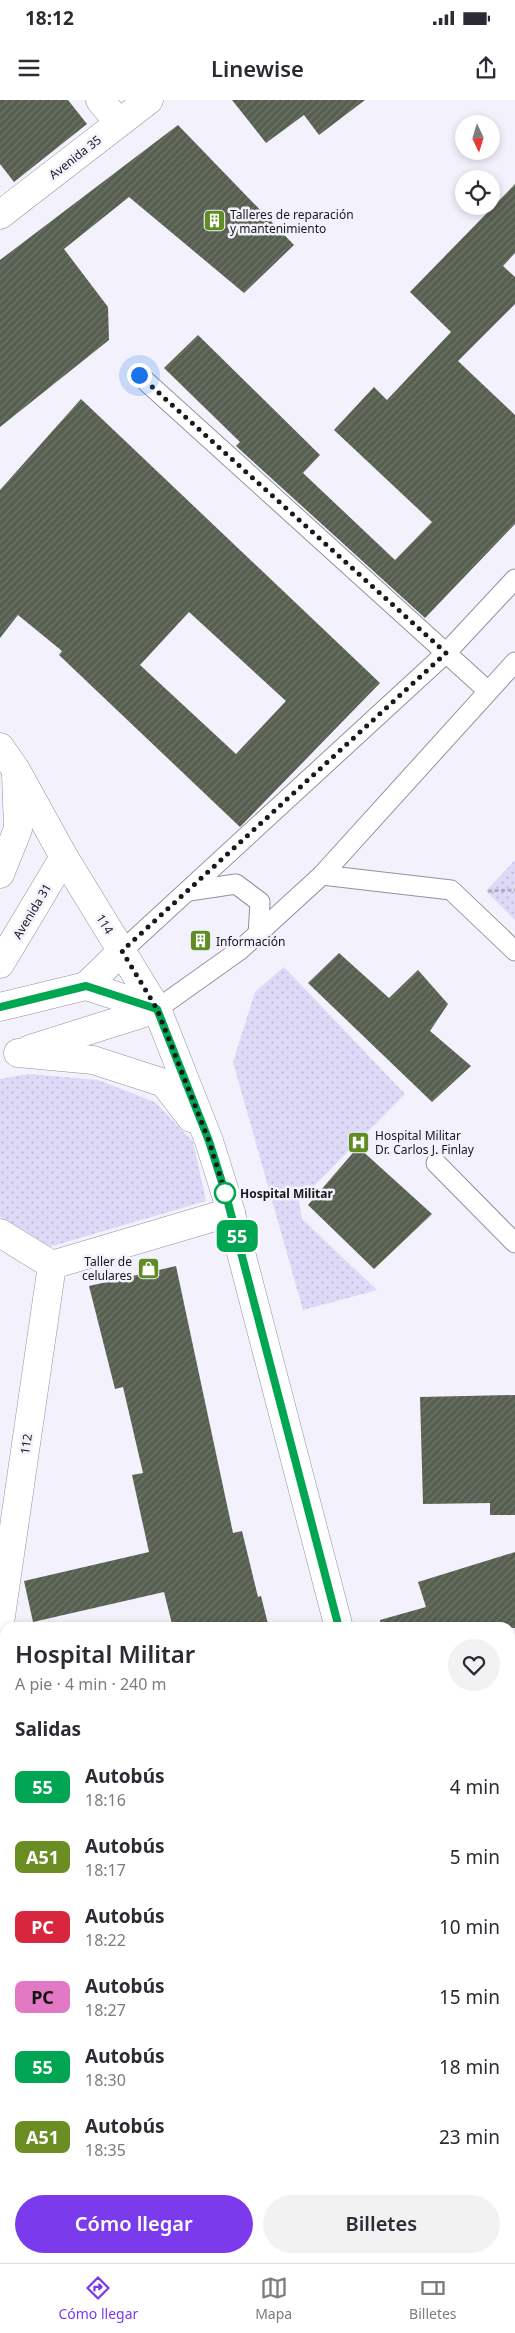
<!DOCTYPE html>
<html lang="es">
<head>
<meta charset="utf-8">
<style>
	body { margin:0; font-family:"Noto Sans",sans-serif; background:#f2f2f3; color:#2b2b33; height:100vh; display:flex; flex-direction:column; font-size:19px; white-space:nowrap }
	* { box-sizing:border-box; margin:0 }
	p { font-size:16px; color:#7c7c81 }
	.icon { flex:none; width:28px; height:28px; fill:none; stroke:currentColor; stroke-width:2; stroke-linecap:round; stroke-linejoin:round }
	.map { position:relative; flex:1; overflow:hidden }
	.details { position:absolute; left:0px; top:1522px; width:515px; height:641px; display:flex; flex-direction:column; background:#fff; border-radius:15px 15px 0 0; box-shadow:0 2px 8px #0003 }
	.details>* { flex:none }
	.badge { padding:0 10px; border-radius:8px; font-size:18px; line-height:32px }
	.needle { width:32px; rotate:176deg }
	.fabs { position:absolute; left:455px; top:15px; display:grid; gap:10px }
	.fabs a { display:grid; place-items:center; width:45px; height:45px; border-radius:50%; background:#fff; box-shadow:0 2px 8px #0003; font-size:25px }
	.you { position:absolute; width:25px; height:25px; margin:-12px; border:4px solid #fff; border-radius:50%; background:#1a73e8; box-shadow:0 0 0 8px #1a73e833 }
	.map>.badge { position:absolute; translate:-50% -50%; box-shadow:0 0 0 2px #fff }
	h2 { padding:0 15px; font-size:19px; line-height:45px }
	.round { display:grid; place-items:center; flex:none; width:52px; height:52px; border-radius:26px; background:#f2f2f3 }
	.head { display:flex; align-items:center; justify-content:space-between; height:85px; padding:0 15px }
	h1 { font-size:24px; font-weight:600; line-height:38px }
	.cta { display:flex; gap:10px; margin-top:auto; padding:10px 15px }
	.cta a { flex:1; height:58px; border-radius:30px; background:#7c3aed; color:#fff; font-size:20px; font-weight:600; line-height:58px; text-align:center }
	.cta a+a { background:#f2f2f3; color:#2b2b33 }
	ul { padding:0; list-style:none }
	li { display:flex; align-items:center; gap:15px; height:70px; padding:0 15px }
	li div { flex:1 }
	li b { display:block; font-size:19px }
	li em { font-style:normal }
	li .badge { min-width:55px; font-weight:700; text-align:center }
	.status { display:flex; justify-content:space-between; align-items:center; height:35px; padding:0 25px; background:#fff; direction:ltr }
	.status svg { height:14px; fill:currentColor }
	header { display:flex; justify-content:space-between; align-items:center; height:65px; padding:0 15px; background:#fff; font-size:22px; font-weight:600 }
	.dock { display:flex; justify-content:space-around; align-items:center; height:70px; border-top:1px solid #e1e1e2; background:#fff; font-size:14px; color:#7c7c81 }
	.dock a { display:grid; justify-items:center; gap:2px }
	.dock .on { color:#7c3aed }
	.map>svg:first-child { display:block }
</style>
</head>
<body>
<div class="status"><b>18:12</b><svg viewBox="0 0 49 12"><path d="M0 12V9h3v3zM5 12V6h3v6zM10 12V3h3v9zM15 12V0h3v12zM26 1h20v11H26zM47 4h2v5h-2z"/></svg></div>
<header><svg class="icon" aria-label="menu" viewBox="0 0 24 24"><path d="M4 6h16M4 12h16M4 18h16"/></svg>Linewise<svg class="icon" aria-label="share" viewBox="0 0 24 24"><path d="M12 15V3M7 8l5-5 5 5M5 13v7h14v-7"/></svg></header>
<div class="map">
<svg width="515" height="2163" viewBox="0 0 515 2163">
	<defs>
		<pattern id="green-dots" width="8" height="8" patternUnits="userSpaceOnUse" patternTransform="scale(1.25)"><rect width="8" height="8" fill="#ddd9f7"/><path d="M2 2h.1M6 6h.1" fill="none" stroke="#bdbad3" stroke-width="1.8" stroke-linecap="round"/></pattern>
		<pattern id="building-hatch" width="6" height="6" patternUnits="userSpaceOnUse" patternTransform="scale(1.25)"><rect width="6" height="6" fill="#575f50"/><path d="M-1 1l2-2M0 6l6-6M5 7l2-2" fill="none" stroke="#70766b"/></pattern>
	</defs>
	<rect width="100%" height="100%" fill="#f2f1fc"/>
	<g fill="url(#green-dots)">
		<polygon points="515,760 515,820 486,791"/>
		<polygon points="284,867 405,994 299,1101 302,1119 377,1190 303,1210 233,962 255,892"/>
		<polygon points="29,974 98,980 155,1002 193,1042 206,1101 49,1147 0,1117 0,979"/>
		<polygon points="0,1662 5,1677 5,2131 0,2132"/>
		<polygon points="510,2148 515,2149 515,2163 429,2163 431,2159 510,2159"/>
	</g>
	<g fill="url(#building-hatch)" fill-rule="evenodd">
		<polygon points="0,0 68,0 87,24 14,82 0,64"/>
		<polygon points="232,0 365,0 319,35 304,15 266,43"/>
		<polygon points="178,25 294,145 244,193 129,97 64,149 108,207 109,240 0,327 0,160"/>
		<polygon points="515,84 515,153 503,166 515,177 515,204 458,261 515,315 515,424 425,518 236,346 240,342 164,268 198,235 320,355 303,373 395,460 432,422 334,330 374,287 387,300 451,232 410,192"/>
		<path d="M 81,299 L 380,583 L 240,727 L 59,555 L 62,551 L 18,515 L 0,538 L 0,390 ZM 189,512 L 286,601 L 236,654 L 140,565 Z"/>
		<polygon points="339,853 389,898 418,870 448,904 430,931 471,966 432,1002 308,883"/>
		<polygon points="358,1047 432,1114 374,1169 308,1105"/>
		<polygon points="176,1166 233,1433 242,1431 258,1497 261,1496 269,1528 173,1528 164,1492 33,1522 24,1481 149,1452 132,1375 143,1373 123,1287 115,1289 89,1186"/>
		<polygon points="515,1295 515,1415 490,1415 490,1403 423,1404 420,1297"/>
		<polygon points="515,1452 515,1528 381,1528 380,1520 426,1507 418,1482"/>
	</g>
	<g fill="none" stroke-linecap="round" stroke-linejoin="round">
		<defs>
			<g id="lane">
				<polyline points="139,275 488,591"/>
				<polyline points="322,775 451,790 515,851"/>
				<polyline points="189,791 236,784 260,802 258,835"/>
				<polyline points="122,851 446,553 515,479"/>
				<polyline points="157,909 240,850 322,775 515,562"/>
				<polyline points="436,1063 515,1143"/>
				<polyline points="510,1727 515,1726"/>
			</g>
			<g id="street">
				<polyline points="100,0 119,23"/>
				<polyline points="0,1133 52,1165 231,1112"/>
				<polyline points="0,1523 52,1165"/>
				<polyline points="0,1592 5,1608"/>
				<polyline points="0,2155 5,2154"/>
			</g>
			<g id="secondary">
				<polyline points="0,115 149,0"/>
				<polyline points="0,647 16,670 64,757 157,909 209,1041 226,1095 339,1528"/>
				<polyline points="0,774 18,729 16,674"/>
				<polyline points="0,864 64,757"/>
				<polyline points="86,886 122,851"/>
				<polyline points="0,907 86,886 157,909"/>
				<polyline points="30,949 157,909"/>
				<polyline points="18,953 93,960 164,983 191,1018"/>
			</g>
			<g id="primary">
				<polyline points="510,2102 515,2105"/>
				<polyline points="411,2163 413,2159"/>
			</g>
		</defs>
		<use href="#lane" stroke="#9391a1" stroke-width="21"/>
		<use href="#street" stroke="#9391a1" stroke-width="29"/>
		<use href="#secondary" stroke="#9391a1" stroke-width="29"/>
		<use href="#primary" stroke="#9391a1" stroke-width="29"/>
		<g stroke="#aeadb7" stroke-width="3" stroke-dasharray="4 2.5" stroke-linecap="butt">
			<polyline points="488,791 515,790"/>
			<polyline points="0,1854 5,1854"/>
		</g>
		<use href="#lane" stroke="#fff" stroke-width="19"/>
		<use href="#street" stroke="#fff" stroke-width="28"/>
		<use href="#secondary" stroke="#fff" stroke-width="28"/>
		<use href="#primary" stroke="#fff" stroke-width="28"/>
	</g>
	<g fill="none" stroke-linecap="round" stroke-linejoin="round">
		<defs>
			<polyline id="line" points="0,907 86,886 157,909 209,1041 226,1095 339,1528"/>
		</defs>
		<use href="#line" stroke="#fff" stroke-width="11"/>
		<use href="#line" stroke="#00a651" stroke-width="8"/>
		<polyline stroke="#19181e" stroke-width="5" stroke-dasharray="0 9" points="139,275 446,553 122,851 157,909 209,1041 226,1095 225,1093"/>
	</g>
	<defs>
		<symbol id="building-square" viewBox="-11 -11 22 22"><rect x="-9" y="-9" width="18" height="18" rx="4" fill="#5d8d23" stroke="#f2f1fc"/><path d="M-4-6H4V6H1V3H-1V6H-4ZM-2.5-4.3h1.7v1.8h-1.7ZM.8-4.3h1.7v1.8H.8ZM-2.5-1h1.7V.8h-1.7ZM.8-1h1.7V.8H.8Z" fill="#fff"/></symbol>
		<symbol id="hospital-square" viewBox="-11 -11 22 22"><rect x="-9" y="-9" width="18" height="18" rx="4" fill="#5d8d23" stroke="#f2f1fc"/><path d="M-5-5h3v3.5h4V-5h3V5h-3V1.5h-4V5h-3Z" fill="#fff"/></symbol>
		<symbol id="shop-square" viewBox="-11 -11 22 22"><rect x="-9" y="-9" width="18" height="18" rx="4" fill="#5d8d23" stroke="#f2f1fc"/><path d="M-5-2.5h2.3a2.7 3.5 0 0 1 5.4 0H5L5.5 6h-11ZM-1.5-2.5h3a1.5 2.3 0 0 0-3 0Z" fill="#fff"/></symbol>
	</defs>
	<g fill-rule="evenodd">
		<use href="#building-square" x="202" y="108" width="25" height="25"/>
		<use href="#building-square" x="188" y="828" width="25" height="25"/>
		<use href="#hospital-square" x="346" y="1030" width="25" height="25"/>
		<use href="#shop-square" x="136" y="1156" width="25" height="25"/>
	</g>
	<circle fill="#fff" stroke="#00a651" stroke-width="2.5" cx="225" cy="1093" r="10"/>
	<g text-anchor="middle" dominant-baseline="central" stroke-width="5" stroke-linejoin="round" paint-order="stroke">
		<g font-size="12" fill="#19181e" stroke="#f2f1fc">
			<text transform="translate(75 57) rotate(-38)">Avenida 35</text>
			<text transform="translate(32 811) rotate(-59)">Avenida 31</text>
			<text transform="translate(105 824) rotate(58)">114</text>
			<text transform="translate(26 1344) rotate(-82)">112</text>
		</g>
		<g font-size="12" fill="#19181e" stroke="#f2f1fc" text-anchor="start">
			<text x="230" y="114">Talleres de reparación<tspan x="230" dy="14">y mantenimiento</tspan></text>
			<text x="216" y="841">Información</text>
			<text x="375" y="1035">Hospital Militar<tspan x="375" dy="14">Dr. Carlos J. Finlay</tspan></text>
			<text x="132" y="1161" text-anchor="end">Taller de<tspan x="132" dy="14">celulares</tspan></text>
		</g>
		<g font-size="12" font-weight="bold" fill="#19181e" stroke="#f2f1fc" text-anchor="start">
			<text x="240" y="1093">Hospital Militar</text>
		</g>
	</g>
</svg>
<div class="fabs">
<a><svg class="needle" viewBox="-14 -14 28 28"><path d="M0-13l5 13h-10z" fill="#e53935"/><path d="M0 13l5-13h-10z" fill="#7c7c81"/></svg></a>
<a><svg class="icon" aria-label="locate" viewBox="0 0 24 24"><circle cx="12" cy="12" r="6"/><path d="M12 2v4M12 18v4M2 12h4M18 12h4"/></svg></a>
</div>
<div class="you" style="left:139px;top:275px"></div>
<b class="badge" style="left:237px;top:1136px;background:#00a651;color:#fff">55</b>
<section class="details">
<div class="head"><div><h1>Hospital Militar</h1><p>A pie · 4 min · 240 m</p></div><a class="round"><svg class="icon" aria-label="heart" viewBox="0 0 24 24"><path d="M12 20l-8-8c-3-5 5-10 8-4 3-6 11-1 8 4z"/></svg></a></div>
<h2>Salidas</h2>
<ul>
<li><span class="badge" style="background:#00a651;color:#fff">55</span><div><b>Autobús</b><p>18:16</p></div><em>4 min</em></li>
<li><span class="badge" style="background:#6b8e23;color:#fff">A51</span><div><b>Autobús</b><p>18:17</p></div><em>5 min</em></li>
<li><span class="badge" style="background:#d7263d;color:#fff">PC</span><div><b>Autobús</b><p>18:22</p></div><em>10 min</em></li>
<li><span class="badge" style="background:#e379c4;color:#111">PC</span><div><b>Autobús</b><p>18:27</p></div><em>15 min</em></li>
<li><span class="badge" style="background:#00a651;color:#fff">55</span><div><b>Autobús</b><p>18:30</p></div><em>18 min</em></li>
<li><span class="badge" style="background:#6b8e23;color:#fff">A51</span><div><b>Autobús</b><p>18:35</p></div><em>23 min</em></li>
</ul>
<div class="cta"><a>Cómo llegar</a><a>Billetes</a></div>
</section>
</div>
<nav class="dock">
<a class="on"><svg class="icon" aria-label="directions" viewBox="0 0 24 24"><path d="M12 3l9 9-9 9-9-9zM9 14v-3h6M13 9l2 2-2 2"/></svg>Cómo llegar</a>
<a><svg class="icon" aria-label="map" viewBox="0 0 24 24"><path d="M3 6l6-2 6 2 6-2v14l-6 2-6-2-6 2zM9 4v14M15 6v14"/></svg>Mapa</a>
<a><svg class="icon" aria-label="tickets" viewBox="0 0 24 24"><path d="M3 7h18v10H3zM15 7v10"/></svg>Billetes</a>
</nav>
</body>
</html>
